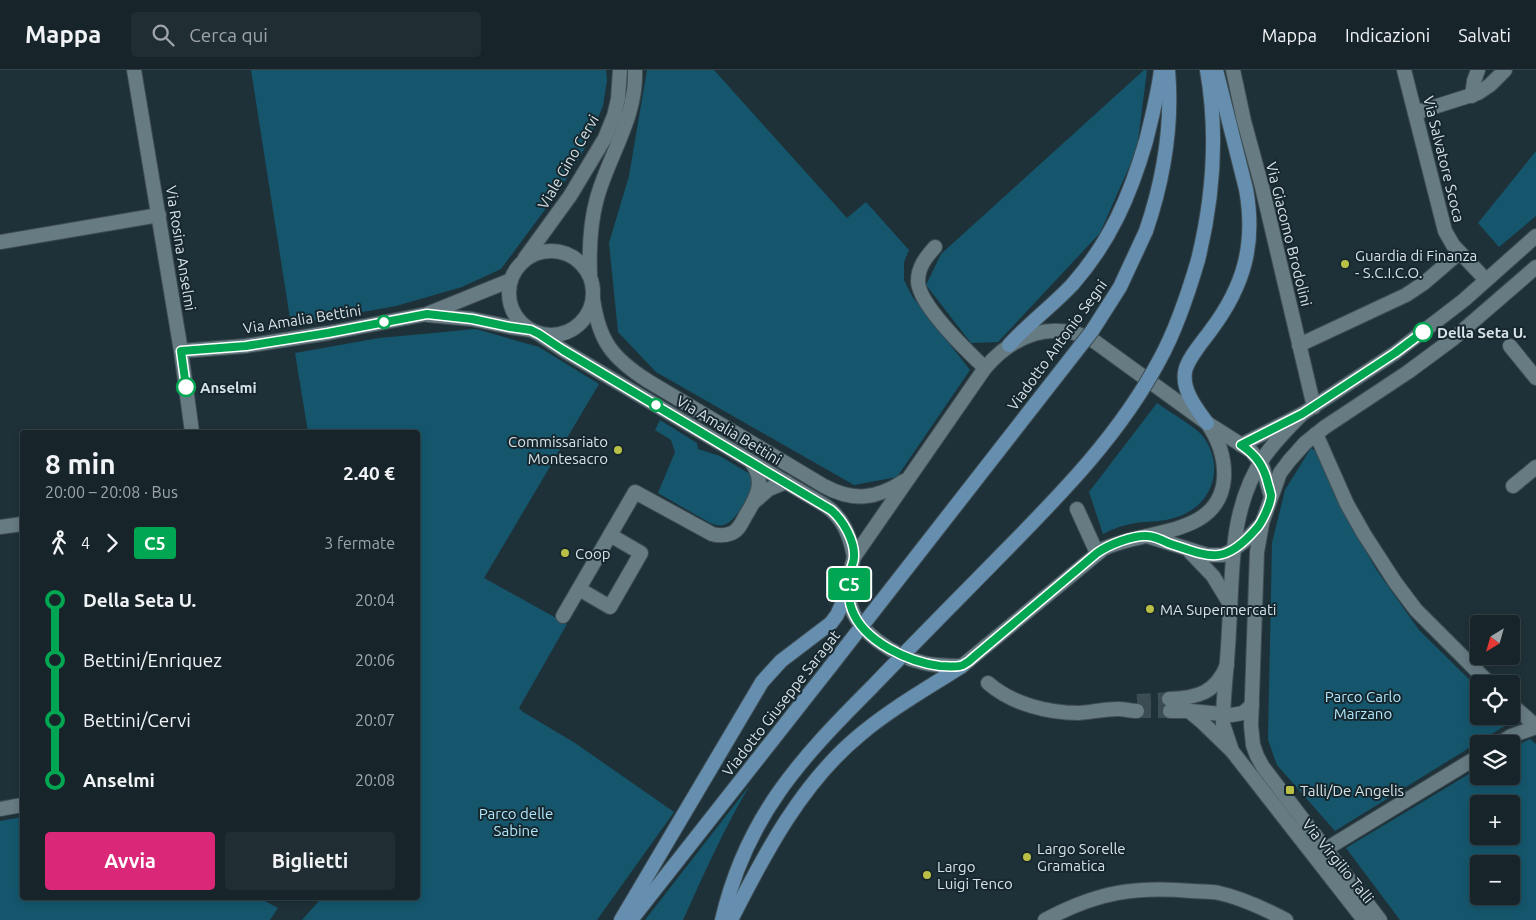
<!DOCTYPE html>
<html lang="it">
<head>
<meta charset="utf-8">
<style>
	body { margin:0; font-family:Ubuntu,sans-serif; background:#202d32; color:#f1f3f6; height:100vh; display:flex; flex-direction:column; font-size:19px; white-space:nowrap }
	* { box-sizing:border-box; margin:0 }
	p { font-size:16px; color:#9ea5a8 }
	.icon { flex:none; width:28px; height:28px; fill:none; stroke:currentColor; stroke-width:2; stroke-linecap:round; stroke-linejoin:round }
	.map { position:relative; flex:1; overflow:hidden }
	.panel { position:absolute; left:20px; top:360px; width:400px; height:470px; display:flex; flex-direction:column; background:#17252a; border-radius:5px; box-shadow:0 2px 8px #0003,0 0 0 1px #364247 }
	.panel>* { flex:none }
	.badge { padding:0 10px; border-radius:4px; font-size:18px; line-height:32px }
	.needle { width:32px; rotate:217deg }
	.fabs { position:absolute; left:1470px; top:545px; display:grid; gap:10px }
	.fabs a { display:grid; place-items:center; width:50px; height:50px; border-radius:5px; background:#17252a; box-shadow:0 2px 8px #0003,0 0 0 1px #364247; font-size:25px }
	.map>.badge { position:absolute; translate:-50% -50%; box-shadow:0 0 0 2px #fff }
	.legs { display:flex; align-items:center; gap:8px; height:55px; padding:0 25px; font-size:16px }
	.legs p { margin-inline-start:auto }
	.summary { display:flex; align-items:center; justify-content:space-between; height:85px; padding:0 25px }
	h1 { font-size:28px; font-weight:700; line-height:38px }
	.action { display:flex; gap:10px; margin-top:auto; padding:10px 25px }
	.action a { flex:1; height:58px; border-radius:5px; background:#db2777; color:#fff; font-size:20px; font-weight:700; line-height:58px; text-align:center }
	.action a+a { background:#202d32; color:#f1f3f6 }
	ul { padding:0 25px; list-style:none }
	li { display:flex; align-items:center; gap:18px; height:60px; font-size:19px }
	li i { display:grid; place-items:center; width:8px; height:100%; margin:0 6px; background:currentColor }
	li i::after { content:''; width:12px; height:12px; margin:-6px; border:4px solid; border-radius:50%; background:#17252a }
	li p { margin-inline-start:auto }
	li:first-child i { background:linear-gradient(#0000 50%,currentColor 0) }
	li:last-child i { background:linear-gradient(currentColor 50%,#0000 0) }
	header { display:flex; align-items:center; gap:30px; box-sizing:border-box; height:70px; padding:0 25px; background:#17252a; border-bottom:1px solid #364247 }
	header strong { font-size:24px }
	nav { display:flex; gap:28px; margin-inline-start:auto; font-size:18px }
	.search { width:350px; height:45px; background:#202d32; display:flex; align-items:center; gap:12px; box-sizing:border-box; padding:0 18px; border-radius:5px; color:#9ea5a8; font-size:19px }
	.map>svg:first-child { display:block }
</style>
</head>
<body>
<header>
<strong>Mappa</strong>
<div class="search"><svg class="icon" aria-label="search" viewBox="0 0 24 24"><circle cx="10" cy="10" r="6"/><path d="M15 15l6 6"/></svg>Cerca qui</div>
<nav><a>Mappa</a><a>Indicazioni</a><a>Salvati</a></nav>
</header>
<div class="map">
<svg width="1536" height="850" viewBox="0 0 1536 850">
	<rect width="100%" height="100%" fill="#1f3138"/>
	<g fill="#15566c" fill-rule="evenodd">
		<polygon points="251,0 606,0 607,10 603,36 586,76 561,118 501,199 462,217 396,236 291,255"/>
		<polygon points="647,0 714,0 847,148 866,132 909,180 904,192 904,210 912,226 970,300 897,407 854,415 656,302 618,262 609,173 629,106"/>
		<polygon points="1144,0 1147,0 1137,79 1100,163 998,272 971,273 926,215 941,184"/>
		<polygon points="1536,81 1536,146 1499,177 1478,153"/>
		<polygon points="476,259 539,277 599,314 484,508 567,554 519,638 523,642 575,673 674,742 597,850 302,850 318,832 320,828 418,828 418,362 308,362 295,283 379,268"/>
		<path d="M 1157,333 C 1168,341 1192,355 1201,364 C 1226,394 1214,435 1177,447 C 1164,452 1150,451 1136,453 C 1124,455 1114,458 1103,464 L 1089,422 Z"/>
		<path d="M 660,350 L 697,373 L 698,379 L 720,386 L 750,404 C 751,407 752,407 753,411 C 753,421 735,451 726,454 C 720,457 716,455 710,453 L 658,423 L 675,382 L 671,370 L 655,360 Z"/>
		<polygon points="1311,378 1315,381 1352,457 1376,499 1419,560 1479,619 1479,646 1506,646 1510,651 1503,657 1335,761 1277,695 1268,670 1272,473 1285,420"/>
		<path d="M 1530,669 L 1536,674 L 1536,850 L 1400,850 L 1346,778 L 1479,698 L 1479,706 L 1511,706 L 1511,678 ZM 1479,734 L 1511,734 L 1511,766 L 1479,766 ZM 1479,794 L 1511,794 L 1511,826 L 1479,826 Z"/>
		<path d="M 750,715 C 724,758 704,804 683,850 L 645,850 Z"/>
		<polygon points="22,747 22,828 259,828 278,838 270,850 0,850 0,751"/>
	</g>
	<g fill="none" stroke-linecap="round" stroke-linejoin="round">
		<g stroke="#3b4c52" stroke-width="14" stroke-dasharray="14 7" stroke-linecap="butt">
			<polyline points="1137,631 1169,629"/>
			<polyline points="1137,641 1170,641"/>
		</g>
		<defs>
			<g id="minor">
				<polyline points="134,0 181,281 192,362"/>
				<polyline points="1233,0 1244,51 1262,117 1314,337"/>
				<polyline points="1404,0 1445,161 1453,175 1486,210"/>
				<polyline points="1472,26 1474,11 1478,0"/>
				<polyline points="1415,43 1478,23 1490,15 1505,0"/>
				<polyline points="0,172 159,145"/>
				<path d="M 935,177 C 926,187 918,197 918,211 C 918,234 968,282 985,298"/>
				<polyline points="428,245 472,249 510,257 531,260"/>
				<polyline points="1299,275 1406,225 1424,213 1459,183"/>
				<polyline points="1510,276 1536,308"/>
				<polyline points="181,281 245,276 328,263 427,244 511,210"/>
				<polyline points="1316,364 1347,434 1364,464 1395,512 1416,540 1490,614"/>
				<polyline points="1513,416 1536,397"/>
				<polyline points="754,432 769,419 786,412"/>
				<polyline points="1077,439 1097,483"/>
				<polyline points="0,457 22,454"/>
				<polyline points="579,519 610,537 641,483 610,465"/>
				<path d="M 563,546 L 635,422 L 712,464 C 719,466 725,466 732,463 C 739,460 742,452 746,445 C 757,427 766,410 751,392"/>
				<path d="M 988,613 C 1012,634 1048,643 1079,643 C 1092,642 1105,639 1118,639 C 1124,639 1131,641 1137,641"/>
				<path d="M 1169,629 C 1197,628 1216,623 1227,595"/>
				<polyline points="1511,634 1536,656"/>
				<polyline points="1170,641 1189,641 1201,651 1232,681"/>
				<polyline points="1190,641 1232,645 1243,643 1252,635"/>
				<polyline points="1499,674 1511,666 1536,657"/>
				<polyline points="0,739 22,735"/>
				<polyline points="1326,779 1479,686"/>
				<path d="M 1045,850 C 1097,822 1135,816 1192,821 C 1201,822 1210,821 1219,823 C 1242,828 1265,839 1286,850"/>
			</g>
			<g id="tertiary">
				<circle cx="551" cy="223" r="42"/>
				<polyline points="525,188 570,126 605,68 614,46 618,29 620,0"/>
				<path d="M 590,205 C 589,179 590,153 597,128 C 609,85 637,47 635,0"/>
				<path d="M 593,229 C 599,271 612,288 648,311 L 824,416 C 853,432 877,429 904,411"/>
				<path d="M 539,264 L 563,280 L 826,436 C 844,449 850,466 854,487"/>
				<path d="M 1302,344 C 1288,358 1275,371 1264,387 C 1229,438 1233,500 1229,559 C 1228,591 1223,622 1223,654 L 1232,681 L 1364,850"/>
				<path d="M 1207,353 C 1219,370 1225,388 1224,408 C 1220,468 1142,459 1103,479 L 962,596 C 949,596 937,596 924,593 C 896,587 856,562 850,533 C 846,517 850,502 854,487 L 985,298 C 1013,265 1053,249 1094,271 L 1207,353 L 1251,381 L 1260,392 L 1263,398 L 1271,427"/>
				<polyline points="1241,375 1302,344 1395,283 1464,230 1536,166"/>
				<polyline points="1262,454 1257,482 1251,655 1253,675 1257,686 1263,697 1380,850"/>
				<polyline points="1147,466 1207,485 1223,485 1233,480 1246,470 1262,453 1280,403 1289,391 1305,373 1325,357 1408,302 1454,268 1536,197"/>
				<polyline points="1190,482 1213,506 1230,534"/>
			</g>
			<g id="primary">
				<path d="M 1146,161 C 1164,108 1173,56 1168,0"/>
				<path d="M 1198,190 C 1213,129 1218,63 1207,0"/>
				<path d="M 1009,275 C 1028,254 1052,236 1072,215 C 1110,172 1130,126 1146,71 C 1152,47 1158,24 1161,0"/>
				<path d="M 1207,353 C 1197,339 1182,321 1185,302 C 1187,289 1204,270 1211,260 C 1244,216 1256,174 1246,119 L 1216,0"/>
				<polyline points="621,850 762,612 781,591 831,553 837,545 848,520"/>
				<polyline points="631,850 830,597"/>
				<path d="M 722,850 C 746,747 800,689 872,617"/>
				<path d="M 731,850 C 765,783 802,712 861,664 C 892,638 928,618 962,596"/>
			</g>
		</defs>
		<use href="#minor" stroke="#3e4d53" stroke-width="16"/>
		<use href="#tertiary" stroke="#3e4d53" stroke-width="16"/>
		<use href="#primary" stroke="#3e4d53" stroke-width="16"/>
		<use href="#minor" stroke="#677b83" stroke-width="14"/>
		<use href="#tertiary" stroke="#677b83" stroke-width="14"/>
		<use href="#primary" stroke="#668eaf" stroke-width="14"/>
		<defs>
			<g id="primary-bridge">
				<polyline points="830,597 1092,261 1120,217 1146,161"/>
				<path d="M 872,617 C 916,571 960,527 1004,482 C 1063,422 1121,363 1160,289 C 1177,258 1188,224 1198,190"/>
			</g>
		</defs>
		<use href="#primary-bridge" stroke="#3e4d53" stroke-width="16" stroke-linecap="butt"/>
		<use href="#primary-bridge" stroke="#668eaf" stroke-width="14"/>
	</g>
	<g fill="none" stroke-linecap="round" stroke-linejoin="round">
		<defs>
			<path id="line-1" d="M 186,317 L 181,281 L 246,276 L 328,263 L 427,244 L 472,249 L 510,257 L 531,260 L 539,264 L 563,280 L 831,440 C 843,450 855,471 854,487 C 854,491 852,495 851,499 C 848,513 847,527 852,540 C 864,572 909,592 940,596 C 947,596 957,598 963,595 C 967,593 972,589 975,586 L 1097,483 C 1108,475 1133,465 1147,466 C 1154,466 1162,470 1168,473 C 1210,487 1224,496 1256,459 C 1262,453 1271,433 1271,425 C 1270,421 1269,417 1268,414 C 1264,396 1256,385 1241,375 L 1302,344 L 1395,283 L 1423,262"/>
		</defs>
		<use href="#line-1" stroke="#fff" stroke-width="11"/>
		<use href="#line-1" stroke="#00a651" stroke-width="8"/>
	</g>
	<g fill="#bac046" stroke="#16272e" stroke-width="2">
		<circle cx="1345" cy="194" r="5"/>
		<circle cx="618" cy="380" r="5"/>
		<circle cx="565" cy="483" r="5"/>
		<circle cx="1150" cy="539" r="5"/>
		<rect x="1285" y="715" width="10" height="10" rx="2.5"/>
		<circle cx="1027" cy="787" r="5"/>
		<circle cx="927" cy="805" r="5"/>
	</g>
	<g fill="#fff" stroke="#00a651" stroke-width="2.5">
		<circle cx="384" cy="252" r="6"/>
		<circle cx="1423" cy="262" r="9"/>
		<circle cx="186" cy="317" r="9"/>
		<circle cx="656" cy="335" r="6"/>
	</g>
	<g text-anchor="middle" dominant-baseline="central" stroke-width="4" stroke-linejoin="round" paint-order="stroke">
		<g font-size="15" fill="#d7e2e7" stroke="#16272e">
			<text transform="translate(1444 89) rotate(76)">Via Salvatore Scoca</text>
			<text transform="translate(568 92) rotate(-60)">Viale Gino Cervi</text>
			<text transform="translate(1289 164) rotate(76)">Via Giacomo Brodolini</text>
			<text transform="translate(181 178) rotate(81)">Via Rosina Anselmi</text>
			<text transform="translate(302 249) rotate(-9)">Via Amalia Bettini</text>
			<text transform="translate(1057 275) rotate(-54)">Viadotto Antonio Segni</text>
			<text transform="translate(729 360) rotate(31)">Via Amalia Bettini</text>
			<text transform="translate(781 633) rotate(-52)">Viadotto Giuseppe Saragat</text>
			<text transform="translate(1338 791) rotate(51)">Via Virgilio Talli</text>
		</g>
		<g font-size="15" fill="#d7e2e7" stroke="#16272e" text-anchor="start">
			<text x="1355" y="185">Guardia di Finanza<tspan x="1355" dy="17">- S.C.I.C.O.</tspan></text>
			<text x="608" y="371" text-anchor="end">Commissariato<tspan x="608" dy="17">Montesacro</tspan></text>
			<text x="575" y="483">Coop</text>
			<text x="1160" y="539">MA Supermercati</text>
			<text x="1300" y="720">Talli/De Angelis</text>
			<text x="1037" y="778">Largo Sorelle<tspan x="1037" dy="17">Gramatica</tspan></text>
			<text x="937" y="796">Largo<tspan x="937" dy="17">Luigi Tenco</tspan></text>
		</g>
		<g font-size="15" font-weight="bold" fill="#d7e2e7" stroke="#16272e" text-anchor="start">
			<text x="1437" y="262">Della Seta U.</text>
			<text x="200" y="317">Anselmi</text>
		</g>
		<g font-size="15" fill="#b0e6fc" stroke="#16272e">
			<text x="1363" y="626">Parco Carlo<tspan x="1363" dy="17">Marzano</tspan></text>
			<text x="516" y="743">Parco delle<tspan x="516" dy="17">Sabine</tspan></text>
		</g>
	</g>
</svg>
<div class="fabs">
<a><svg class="needle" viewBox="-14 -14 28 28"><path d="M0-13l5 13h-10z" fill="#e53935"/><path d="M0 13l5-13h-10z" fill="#9ea5a8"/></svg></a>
<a><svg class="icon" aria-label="locate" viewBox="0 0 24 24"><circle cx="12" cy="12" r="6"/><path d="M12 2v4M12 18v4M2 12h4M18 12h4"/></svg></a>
<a><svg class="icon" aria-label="layers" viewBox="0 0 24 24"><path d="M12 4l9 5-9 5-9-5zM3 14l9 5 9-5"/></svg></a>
<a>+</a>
<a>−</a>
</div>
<b class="badge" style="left:849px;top:514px;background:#00a651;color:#fff">C5</b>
<section class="panel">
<div class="summary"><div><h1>8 min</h1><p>20:00 – 20:08 · Bus</p></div><b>2.40 €</b></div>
<div class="legs"><svg class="icon" aria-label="walk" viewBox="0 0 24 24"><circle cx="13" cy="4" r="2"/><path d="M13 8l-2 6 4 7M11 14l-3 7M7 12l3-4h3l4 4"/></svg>4<svg class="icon" aria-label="forward" viewBox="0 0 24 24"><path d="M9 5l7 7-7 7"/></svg><b class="badge" style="background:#00a651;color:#fff">C5</b><p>3 fermate</p></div>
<ul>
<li><i style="color:#00a651"></i><b>Della Seta U.</b><p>20:04</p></li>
<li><i style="color:#00a651"></i><span>Bettini/Enriquez</span><p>20:06</p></li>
<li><i style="color:#00a651"></i><span>Bettini/Cervi</span><p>20:07</p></li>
<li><i style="color:#00a651"></i><b>Anselmi</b><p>20:08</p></li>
</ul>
<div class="action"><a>Avvia</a><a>Biglietti</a></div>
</section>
</div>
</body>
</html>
